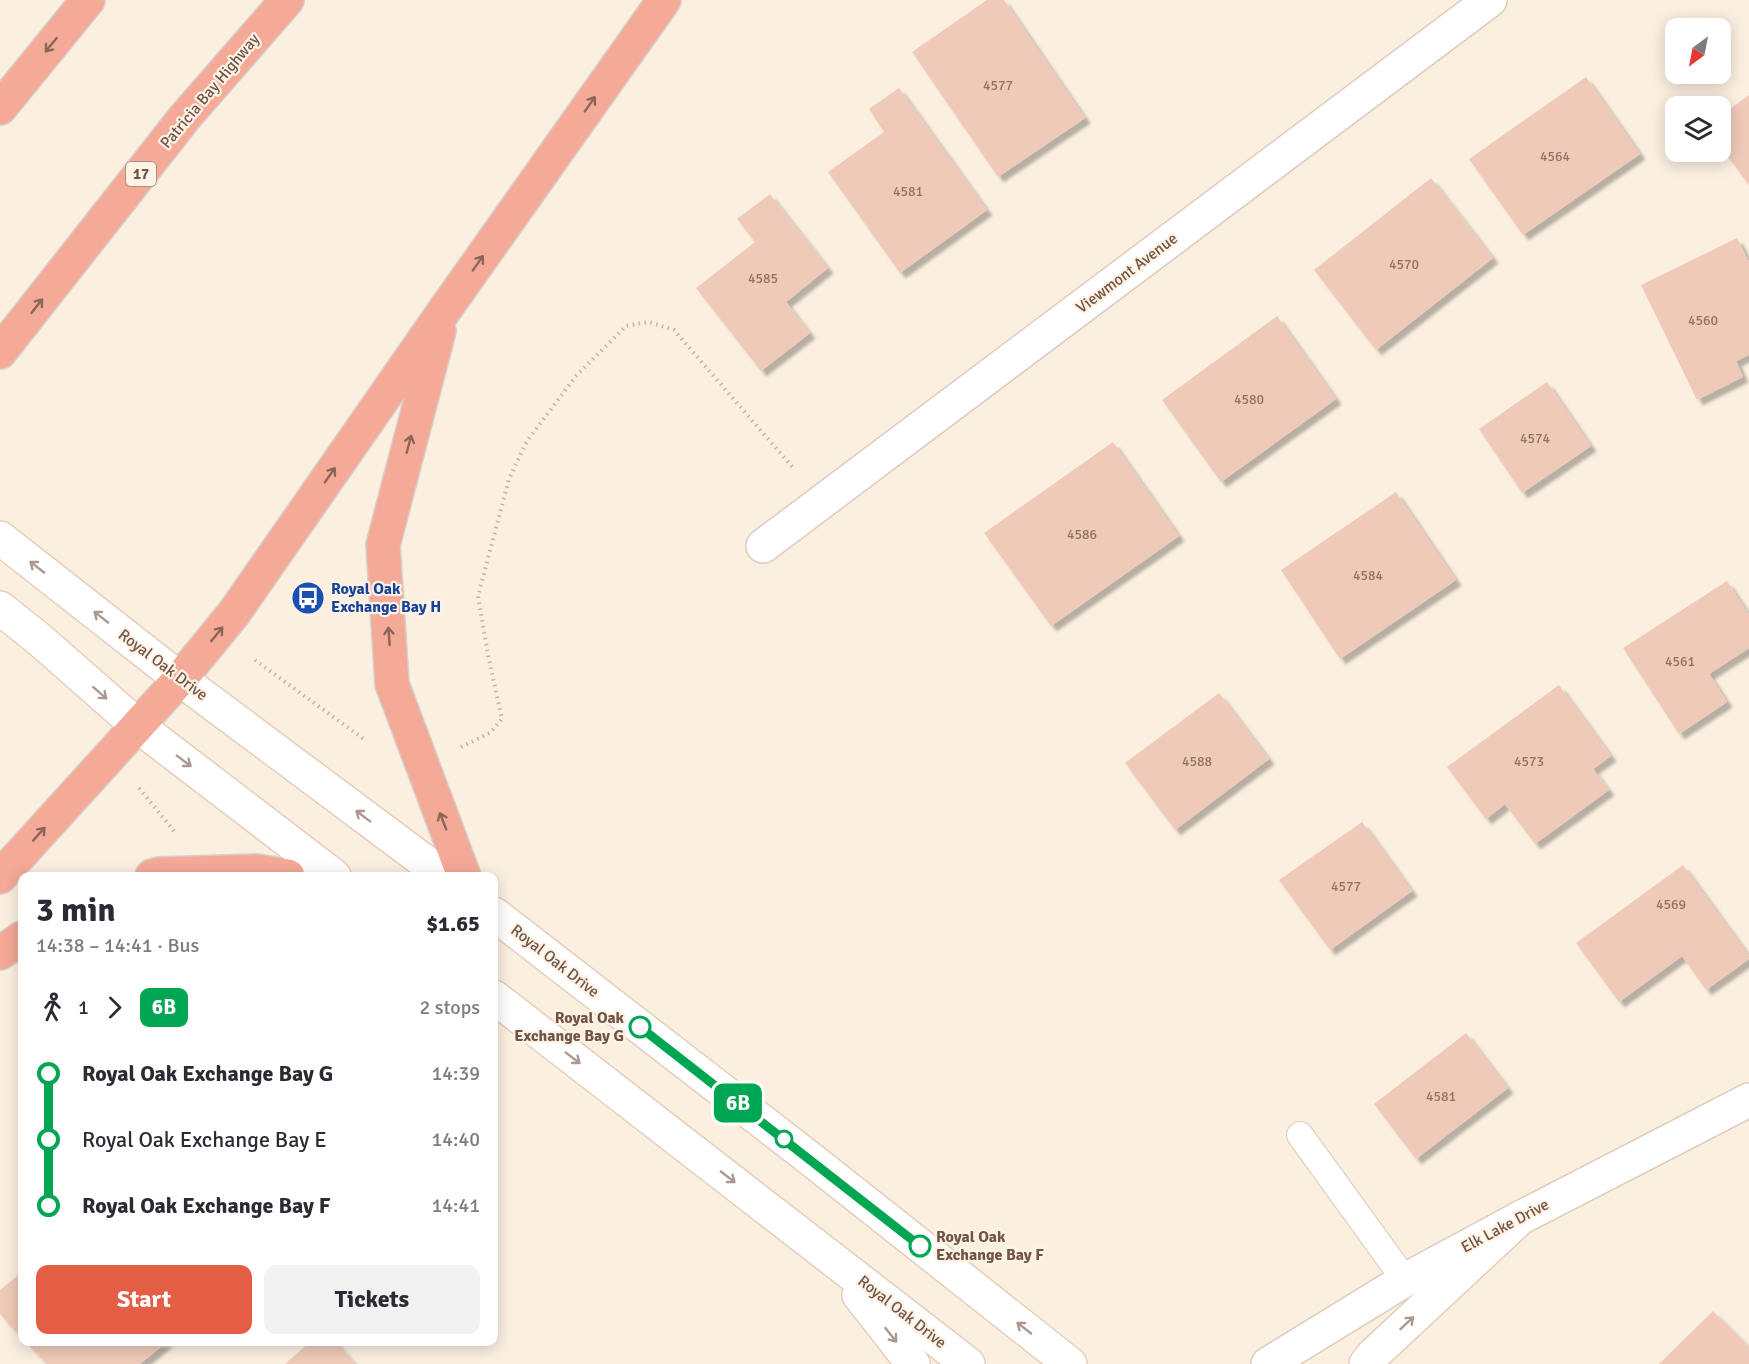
<!DOCTYPE html>
<html lang="en">
<head>
<meta charset="utf-8">
<style>
	body { margin:0; font-family:Signika,sans-serif; background:#f2f2f3; color:#2b2b33; height:100vh; display:flex; flex-direction:column; font-size:22px; white-space:nowrap }
	* { box-sizing:border-box; margin:0 }
	p { font-size:20px; color:#7c7c81 }
	.icon { flex:none; width:33px; height:33px; fill:none; stroke:currentColor; stroke-width:2; stroke-linecap:round; stroke-linejoin:round }
	.map { position:relative; flex:1; overflow:hidden }
	.panel { position:absolute; left:18px; top:872px; width:480px; height:474px; display:flex; flex-direction:column; background:#fff; border-radius:12px; box-shadow:0 3px 15px #0003 }
	.panel>* { flex:none }
	.badge { padding:0 12px; border-radius:9px; font-size:21px; line-height:39px }
	.needle { width:39px; rotate:212deg }
	.controls { position:absolute; left:1665px; top:18px; display:grid; gap:12px }
	.controls a { display:grid; place-items:center; width:66px; height:66px; border-radius:12px; background:#fff; box-shadow:0 3px 15px #0003; font-size:30px }
	.map>.badge { position:absolute; translate:-50% -50%; box-shadow:0 0 0 3px #fff }
	.legs { display:flex; align-items:center; gap:9px; height:66px; padding:0 18px; font-size:20px }
	.legs p { margin-inline-start:auto }
	.summary { display:flex; align-items:center; justify-content:space-between; height:102px; padding:0 18px }
	h1 { font-size:33px; font-weight:700; line-height:45px }
	.cta { display:flex; gap:12px; margin-top:auto; padding:12px 18px }
	.cta a { flex:1; height:69px; border-radius:12px; background:#e45e46; color:#fff; font-size:24px; font-weight:700; line-height:69px; text-align:center }
	.cta a+a { background:#f2f2f3; color:#2b2b33 }
	ul { padding:0 18px; list-style:none }
	li { display:flex; align-items:center; gap:21px; height:66px; font-size:22px }
	li i { display:grid; place-items:center; width:9px; height:100%; margin:0 8px; background:currentColor }
	li i::after { content:''; width:15px; height:15px; margin:-8px; border:4px solid; border-radius:50%; background:#fff }
	li p { margin-inline-start:auto }
	li:first-child i { background:linear-gradient(#0000 50%,currentColor 0) }
	li:last-child i { background:linear-gradient(currentColor 50%,#0000 0) }
	.map>svg:first-child { display:block }
</style>
</head>
<body>
<div class="map">
<svg width="1749" height="1364" viewBox="0 0 1749 1364">
	<defs>
		<filter id="shadow"><feDropShadow dx="5.5" dy="5.5" stdDeviation="1.5" flood-color="#0004"/></filter>
	</defs>
	<rect width="100%" height="100%" fill="#fbefe0"/>
	<g fill="#f0cab8" filter="url(#shadow)">
		<polygon points="987,0 1004,0 1085,118 998,177 912,52"/>
		<polygon points="1586,77 1640,154 1523,235 1469,159"/>
		<polygon points="899,88 987,210 900,273 828,172 884,132 869,109"/>
		<polygon points="1749,95 1749,185 1720,146 1720,116"/>
		<polygon points="1431,178 1493,258 1376,350 1314,270"/>
		<polygon points="770,194 828,268 786,302 810,333 761,371 696,288 755,242 737,219"/>
		<polygon points="1737,238 1749,262 1749,355 1736,361 1743,377 1697,400 1641,285"/>
		<polygon points="1277,316 1336,399 1221,482 1162,400"/>
		<polygon points="1547,382 1591,446 1522,493 1479,429"/>
		<polygon points="1113,442 1179,536 1051,626 984,533"/>
		<polygon points="1396,492 1456,580 1340,659 1281,570"/>
		<polygon points="1727,581 1749,615 1749,648 1709,674 1727,702 1679,734 1623,648"/>
		<polygon points="1559,685 1611,756 1593,769 1609,790 1535,844 1505,804 1486,819 1447,767"/>
		<polygon points="1219,693 1269,759 1175,830 1125,763"/>
		<polygon points="1362,822 1412,891 1330,950 1279,880"/>
		<polygon points="1683,865 1749,956 1749,959 1706,990 1682,956 1619,1002 1576,943"/>
		<polygon points="1466,1033 1508,1088 1416,1159 1374,1104"/>
		<polygon points="22,1272 22,1338 0,1314 0,1290"/>
		<polygon points="1713,1311 1749,1347 1749,1364 1659,1364"/>
		<polygon points="25,1341 168,1341 140,1364 47,1364"/>
		<polygon points="311,1341 335,1341 355,1364 285,1364"/>
	</g>
	<g fill="none" stroke-linecap="round" stroke-linejoin="round">
		<defs>
			<polyline id="service" points="1300,1135 1405,1280"/>
			<polyline id="minor" points="763,546 1490,0"/>
			<polyline id="tertiary" points="1268,1364 1405,1280 1520,1218 1749,1100"/>
			<g id="secondary">
				<polyline points="0,538 180,679 444,876"/>
				<polyline points="0,608 40,640 138,726 334,876"/>
				<polyline points="494,914 808,1157 1070,1364"/>
				<polyline points="494,997 968,1364"/>
				<polyline points="859,1295 913,1364"/>
				<polyline points="1366,1364 1372,1356 1520,1218"/>
			</g>
			<g id="motorway">
				<polyline points="0,108 88,0"/>
				<polyline points="439,331 383,545 392,684 464,876"/>
				<polyline points="0,352 185,117 287,0"/>
				<polyline points="152,876 159,874 257,871 288,876"/>
				<polyline points="0,877 180,679 234,613 444,311 664,0"/>
				<polyline points="0,953 22,938"/>
			</g>
		</defs>
		<use href="#service" stroke="#dfcabc" stroke-width="28"/>
		<use href="#minor" stroke="#dfcabc" stroke-width="36"/>
		<use href="#tertiary" stroke="#dfcabc" stroke-width="36"/>
		<use href="#secondary" stroke="#e6cdbc" stroke-width="36"/>
		<use href="#motorway" stroke="#d7cfcc" stroke-width="36"/>
		<g stroke="#d4ae9c" stroke-width="4" stroke-dasharray="1.5 4.5" stroke-linecap="butt">
			<polyline points="255,660 365,740"/>
			<polyline points="461,747 490,733 502,719 488,655 478,596 509,479 527,441 576,376 626,326 649,322 674,330 794,469"/>
			<polyline points="139,788 174,831"/>
		</g>
		<use href="#service" stroke="#fff" stroke-width="26"/>
		<use href="#minor" stroke="#fff" stroke-width="33"/>
		<use href="#tertiary" stroke="#fff" stroke-width="33"/>
		<use href="#secondary" stroke="#fff" stroke-width="33"/>
		<use href="#motorway" stroke="#f5a997" stroke-width="33"/>
	</g>
	<defs><path id="oneway-shaft" d="M-6 0H5M1.5-3L5.5 0L1.5 3" fill="none" stroke-width="1.6" stroke-linecap="round" stroke-linejoin="round" transform="scale(1.5)"/></defs>
	<g stroke="#8b6558">
		<use href="#oneway-shaft" transform="translate(51 45) rotate(129)"/>
		<use href="#oneway-shaft" transform="translate(590 104) rotate(-55)"/>
		<use href="#oneway-shaft" transform="translate(478 263) rotate(-55)"/>
		<use href="#oneway-shaft" transform="translate(37 306) rotate(-52)"/>
		<use href="#oneway-shaft" transform="translate(409 444) rotate(-75)"/>
		<use href="#oneway-shaft" transform="translate(330 475) rotate(-55)"/>
		<use href="#oneway-shaft" transform="translate(217 634) rotate(-51)"/>
		<use href="#oneway-shaft" transform="translate(389 636) rotate(-94)"/>
		<use href="#oneway-shaft" transform="translate(443 821) rotate(-111)"/>
		<use href="#oneway-shaft" transform="translate(39 834) rotate(-48)"/>
	</g>
	<g stroke="#aa9891">
		<use href="#oneway-shaft" transform="translate(37 567) rotate(-142)"/>
		<use href="#oneway-shaft" transform="translate(101 617) rotate(-142)"/>
		<use href="#oneway-shaft" transform="translate(100 693) rotate(41)"/>
		<use href="#oneway-shaft" transform="translate(184 761) rotate(37)"/>
		<use href="#oneway-shaft" transform="translate(363 816) rotate(-143)"/>
		<use href="#oneway-shaft" transform="translate(573 1058) rotate(37)"/>
		<use href="#oneway-shaft" transform="translate(728 1177) rotate(38)"/>
		<use href="#oneway-shaft" transform="translate(1407 1323) rotate(-43)"/>
		<use href="#oneway-shaft" transform="translate(1024 1328) rotate(-142)"/>
		<use href="#oneway-shaft" transform="translate(891 1335) rotate(52)"/>
	</g>
	<g fill="none" stroke-linecap="round" stroke-linejoin="round">
		<defs>
			<polyline id="line-1" points="640,1027 920,1246"/>
		</defs>
		<use href="#line-1" stroke="#fff" stroke-width="14"/>
		<use href="#line-1" stroke="#00a651" stroke-width="9"/>
	</g>
	<defs>
		<symbol id="bus-disc" viewBox="-11 -11 22 22"><circle r="9.5" fill="#1a4fb4" stroke="#fff3e5"/><path d="M-5-6H5V4H4V6H2V4H-2V6H-4V4H-5ZM-3.5-4V0h7V-4ZM-3.5 1.2v1.5H-2V1.2ZM2 1.2v1.5H3.5V1.2Z" fill="#fff"/></symbol>
	</defs>
	<g fill-rule="evenodd">
		<use href="#bus-disc" x="289" y="579" width="38" height="38"/>
	</g>
	<g fill="#fff" stroke="#00a651" stroke-width="3">
		<circle cx="640" cy="1027" r="10"/>
		<circle cx="784" cy="1139" r="8"/>
		<circle cx="920" cy="1246" r="10"/>
	</g>
	<g text-anchor="middle" dominant-baseline="central" stroke-width="4.5" stroke-linejoin="round" paint-order="stroke">
		<g font-size="14" fill="#917264">
			<text x="998" y="85">4577</text>
			<text x="1555" y="156">4564</text>
			<text x="908" y="191">4581</text>
			<text x="1404" y="264">4570</text>
			<text x="763" y="278">4585</text>
			<text x="1703" y="320">4560</text>
			<text x="1249" y="399">4580</text>
			<text x="1535" y="438">4574</text>
			<text x="1082" y="534">4586</text>
			<text x="1368" y="575">4584</text>
			<text x="1680" y="661">4561</text>
			<text x="1197" y="761">4588</text>
			<text x="1529" y="761">4573</text>
			<text x="1346" y="886">4577</text>
			<text x="1671" y="904">4569</text>
			<text x="1441" y="1096">4581</text>
		</g>
		<rect fill="#fff3e5" stroke="#9c8477" stroke-width="1.5" x="126" y="162" width="30" height="24" rx="4.5"/>
		<g font-size="15" font-weight="bold" fill="#715448">
			<text x="141" y="174">17</text>
		</g>
		<g font-size="16" fill="#715448" stroke="#fff3e5">
			<text transform="translate(210 91) rotate(-50)">Patricia Bay Highway</text>
			<text transform="translate(1127 273) rotate(-37)">Viewmont Avenue</text>
			<text transform="translate(163 665) rotate(37)">Royal Oak Drive</text>
			<text transform="translate(555 961) rotate(38)">Royal Oak Drive</text>
			<text transform="translate(1505 1226) rotate(-28)">Elk Lake Drive</text>
			<text transform="translate(902 1312) rotate(38)">Royal Oak Drive</text>
		</g>
		<g font-size="16" font-weight="bold" fill="#164399" stroke="#fff3e5" text-anchor="start">
			<text x="331" y="589">Royal Oak<tspan x="331" dy="18">Exchange Bay H</tspan></text>
		</g>
		<g font-size="16" font-weight="bold" fill="#715448" stroke="#fff3e5" text-anchor="end">
			<text x="624" y="1018">Royal Oak<tspan x="624" dy="18">Exchange Bay G</tspan></text>
			<text x="936" y="1237" text-anchor="start">Royal Oak<tspan x="936" dy="18">Exchange Bay F</tspan></text>
		</g>
	</g>
</svg>
<div class="controls">
<a><svg class="needle" viewBox="-14 -14 28 28"><path d="M0-13l5 13h-10z" fill="#e53935"/><path d="M0 13l5-13h-10z" fill="#7c7c81"/></svg></a>
<a><svg class="icon" aria-label="layers" viewBox="0 0 24 24"><path d="M12 4l9 5-9 5-9-5zM3 14l9 5 9-5"/></svg></a>
</div>
<b class="badge" style="left:738px;top:1103px;background:#00a651;color:#fff">6B</b>
<section class="panel">
<div class="summary"><div><h1>3 min</h1><p>14:38 – 14:41 · Bus</p></div><b>$1.65</b></div>
<div class="legs"><svg class="icon" aria-label="walk" viewBox="0 0 24 24"><circle cx="13" cy="4" r="2"/><path d="M13 8l-2 6 4 7M11 14l-3 7M7 12l3-4h3l4 4"/></svg>1<svg class="icon" aria-label="forward" viewBox="0 0 24 24"><path d="M9 5l7 7-7 7"/></svg><b class="badge" style="background:#00a651;color:#fff">6B</b><p>2 stops</p></div>
<ul>
<li><i style="color:#00a651"></i><b>Royal Oak Exchange Bay G</b><p>14:39</p></li>
<li><i style="color:#00a651"></i><span>Royal Oak Exchange Bay E</span><p>14:40</p></li>
<li><i style="color:#00a651"></i><b>Royal Oak Exchange Bay F</b><p>14:41</p></li>
</ul>
<div class="cta"><a>Start</a><a>Tickets</a></div>
</section>
</div>
</body>
</html>
